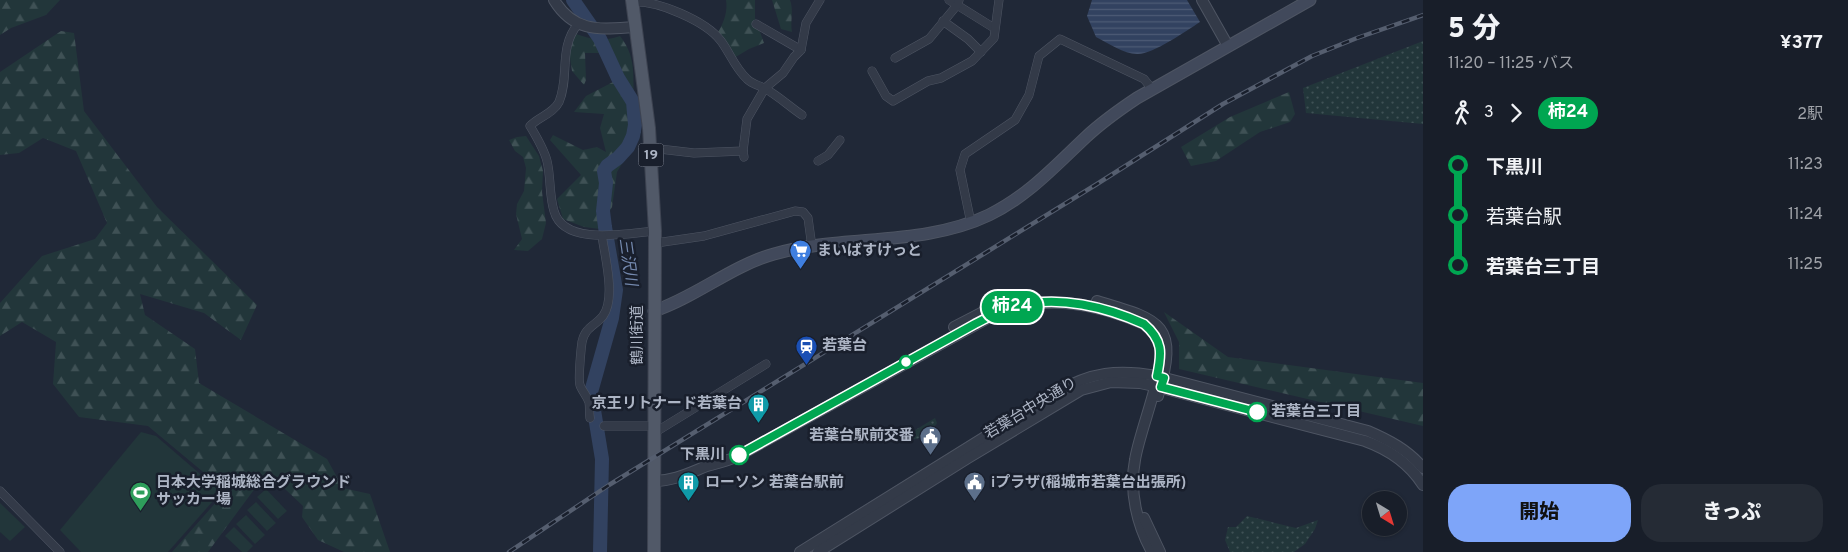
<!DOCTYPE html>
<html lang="ja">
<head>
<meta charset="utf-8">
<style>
	body { margin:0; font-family:Overpass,"Noto Sans JP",sans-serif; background:#252b35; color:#f1f3f6; height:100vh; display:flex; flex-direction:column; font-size:19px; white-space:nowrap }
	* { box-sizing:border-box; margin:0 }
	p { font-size:16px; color:#9fa2a8 }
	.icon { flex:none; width:28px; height:28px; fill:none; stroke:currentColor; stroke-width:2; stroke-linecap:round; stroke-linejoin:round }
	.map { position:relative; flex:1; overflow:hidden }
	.panel { display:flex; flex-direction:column; background:#181e29; width:425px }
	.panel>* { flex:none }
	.badge { padding:0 10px; border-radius:16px; font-size:18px; line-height:32px }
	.needle { width:32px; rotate:142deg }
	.tools { position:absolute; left:1362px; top:491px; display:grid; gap:10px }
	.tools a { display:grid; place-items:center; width:45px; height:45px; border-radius:50%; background:#181e29; box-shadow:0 1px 4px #0004,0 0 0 1px #363c46; font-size:25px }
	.map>.badge { position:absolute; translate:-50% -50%; box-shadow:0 0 0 2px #fff }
	.legs { display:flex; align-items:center; gap:8px; height:55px; padding:0 25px; font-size:16px }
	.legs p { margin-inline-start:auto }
	.summary { display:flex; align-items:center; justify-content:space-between; height:85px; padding:0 25px }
	h1 { font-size:28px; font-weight:800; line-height:38px }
	.action { display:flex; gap:10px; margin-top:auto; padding:10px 25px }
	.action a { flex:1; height:58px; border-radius:20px; background:#7ea5f9; color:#111; font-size:20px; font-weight:800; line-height:58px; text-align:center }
	.action a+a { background:#252b35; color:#f1f3f6 }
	ul { padding:0 25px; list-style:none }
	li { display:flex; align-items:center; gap:18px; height:50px; font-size:19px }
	li i { display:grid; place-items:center; width:8px; height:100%; margin:0 6px; background:currentColor }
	li i::after { content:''; width:12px; height:12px; margin:-6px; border:4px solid; border-radius:50%; background:#181e29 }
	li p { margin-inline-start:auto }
	li:first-child i { background:linear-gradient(#0000 50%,currentColor 0) }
	li:last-child i { background:linear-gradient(currentColor 50%,#0000 0) }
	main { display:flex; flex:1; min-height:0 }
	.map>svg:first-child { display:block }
</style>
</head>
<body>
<main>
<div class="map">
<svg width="1423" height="552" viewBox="0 0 1423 552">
	<defs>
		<pattern id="grass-dots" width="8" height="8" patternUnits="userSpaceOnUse" patternTransform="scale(1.25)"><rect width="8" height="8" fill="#22363a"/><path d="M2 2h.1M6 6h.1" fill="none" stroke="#3f5155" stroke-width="1.8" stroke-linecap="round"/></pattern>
		<pattern id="forest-firs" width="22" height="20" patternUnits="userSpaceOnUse" patternTransform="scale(1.25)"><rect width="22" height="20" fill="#22363a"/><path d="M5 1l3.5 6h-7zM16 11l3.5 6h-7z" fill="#3f5155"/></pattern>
		<pattern id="water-rules" width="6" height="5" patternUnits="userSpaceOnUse" patternTransform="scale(1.25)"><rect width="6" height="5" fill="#324260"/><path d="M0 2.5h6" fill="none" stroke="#4d5b75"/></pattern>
	</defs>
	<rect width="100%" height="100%" fill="#202837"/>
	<g fill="url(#grass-dots)">
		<polygon points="1423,41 1423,124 1306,113 1303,88"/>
		<path d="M 935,418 L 937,423 C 934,429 921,440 914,439 C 911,439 909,437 907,435 Z"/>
		<polygon points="1247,516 1296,528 1318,520 1315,529 1305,544 1294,552 1230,552 1225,540 1228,527 1236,527"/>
	</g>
	<g fill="url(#forest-firs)">
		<polygon points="0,0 60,0 46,15 11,28 0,35"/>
		<path d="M 726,0 L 755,0 L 755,18 L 764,43 L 749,49 L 734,58 L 725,40 L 718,32 C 724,23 728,10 726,0 Z"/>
		<path d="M 772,0 L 790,0 C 794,10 790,21 792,32 L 781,29 Z"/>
		<polygon points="61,31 74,33 84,111 157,207 257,305 241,340 204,313 140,294 145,315 195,349 199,383 327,459 343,488 370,494 390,552 344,552 318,540 302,517 303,506 267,472 208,552 172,552 226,491 148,426 79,417 53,384 56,342 22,322 0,336 0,303 42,256 95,239 107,223 76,151 43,138 19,153 0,155 0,72"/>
		<path d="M 576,34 C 594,40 601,42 620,36 C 639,60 631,81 635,109 C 636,117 639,125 641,132 L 617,172 L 612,207 L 600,229 L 584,227 L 563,219 L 557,199 L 581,175 L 550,140 L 553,135 L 583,150 L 597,147 L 606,152 L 600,128 L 604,114 L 574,112 L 586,96 L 613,82 L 599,53 L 585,53 L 586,80 L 584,85 L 572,71 L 568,44 Z"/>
		<polygon points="1289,92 1295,114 1290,122 1260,132 1216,161 1191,166 1181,147 1230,117"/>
		<polygon points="526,136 539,156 543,171 542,192 546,223 542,239 528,251 514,250 522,239 516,214 517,204 524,191 526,168 523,157 515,151 509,140 517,137"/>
		<polygon points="1164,312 1228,357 1423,383 1423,426 1179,369 1179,342"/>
	</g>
	<g fill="#22363a">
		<polygon points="141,432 156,436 221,492 168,552 81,552 60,530"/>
		<polygon points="266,489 287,511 278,519 257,497"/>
		<polygon points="256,502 276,523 267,531 247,510"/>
		<polygon points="0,503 25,527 10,541 0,532"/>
		<polygon points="246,515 265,535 255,544 236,524"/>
		<polygon points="234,527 253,546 247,552 242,552 225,536"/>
	</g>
	<path fill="url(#water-rules)" d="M 1092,0 L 1187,0 L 1200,22 C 1186,31 1152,55 1137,54 C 1124,54 1108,43 1096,37 L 1087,16 Z"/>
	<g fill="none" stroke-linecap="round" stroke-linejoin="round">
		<polyline stroke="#324260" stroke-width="14" points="573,0 600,39 618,78 633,102 635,125 633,136 628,147 618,158 607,166 604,171 606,183 603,211 605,227 616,290 612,318 591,392 602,459 600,552"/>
		<defs>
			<g id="minor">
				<polyline points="949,0 994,28"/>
				<path d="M 632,2 C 657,0 706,21 721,41 C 730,53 735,68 747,79 C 752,84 758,85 764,88 C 777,95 789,106 802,115"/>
				<polyline points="943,21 968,39 981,52"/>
				<path d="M 578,24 C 558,48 570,76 559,102 C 553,114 538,117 530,126 C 536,136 544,149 547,161 C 551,177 549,195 554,211 C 564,247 628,233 655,231"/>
				<polyline points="756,24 801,50"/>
				<polyline points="895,58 929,39 958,4 959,0"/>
				<polyline points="872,71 886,96 893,101 928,81 941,78 972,61 994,38 999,0"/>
				<polyline points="651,148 694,153 743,151 744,157"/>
				<polyline points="743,151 747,119 765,88 783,73 794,57 801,50 806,23 820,0"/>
				<polyline points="818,161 828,155 840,140"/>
				<polyline points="971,223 960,170 965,154 1015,120 1029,95 1039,56 1060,39 1144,79 1152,89"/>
				<polyline points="656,243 704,236 795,211 803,212 808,218 812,247"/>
				<path d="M 590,418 C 589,413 590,407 589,402 C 587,396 582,391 580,385 C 578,380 581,349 582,342 C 585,327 595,326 603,316 C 616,298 605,257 602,236"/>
				<polyline points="604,426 654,426"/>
				<polyline points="654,433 766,364"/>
				<polyline points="0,491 60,552"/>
			</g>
			<g id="tertiary">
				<path d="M 554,0 C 575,34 601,29 636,27"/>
				<polyline points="1202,0 1228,46"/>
				<path d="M 1097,301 C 1162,320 1179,324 1158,396"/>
				<polyline points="954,327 983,312"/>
				<path d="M 654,481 C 674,481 689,473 707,466 C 718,463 728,461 738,456 L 999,312 C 1049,295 1096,303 1144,324 C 1151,330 1158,336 1160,345 C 1166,369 1139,432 1135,460 C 1129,491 1137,525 1152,552"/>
				<polyline points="1144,518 1160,552"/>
				<path d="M 800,552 L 1057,392 C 1091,372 1118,369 1157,376 L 1368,431 C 1389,440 1408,450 1423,468"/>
				<path d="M 818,552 L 968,458 L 1081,390 L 1111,382 L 1140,383 L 1154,386 L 1365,441 C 1390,450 1409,463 1423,485"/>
			</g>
			<path id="secondary" d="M 654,311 C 696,297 731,266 774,254 C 844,234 922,247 989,215 C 1028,196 1055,166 1086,137 C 1102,122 1119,110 1137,98 L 1310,0"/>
			<polyline id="primary" points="632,0 649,128 655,231 654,552"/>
		</defs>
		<use href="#minor" stroke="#4e5563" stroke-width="9"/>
		<use href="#tertiary" stroke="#4e5563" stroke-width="12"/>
		<use href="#secondary" stroke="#4e5563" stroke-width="13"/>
		<use href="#primary" stroke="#3d4351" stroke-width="14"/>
		<use href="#minor" stroke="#333a48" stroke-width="8"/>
		<use href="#tertiary" stroke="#333a48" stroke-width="10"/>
		<use href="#secondary" stroke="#41495b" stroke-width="11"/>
		<use href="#primary" stroke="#515968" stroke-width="12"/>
		<defs>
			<polyline id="rail" points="509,552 609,485 1097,184 1223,104 1312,56 1357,38 1423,15"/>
		</defs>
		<use href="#rail" stroke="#555e6f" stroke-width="4.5"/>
		<use href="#rail" stroke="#191f2c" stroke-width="2.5" stroke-dasharray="8" stroke-linecap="butt"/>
	</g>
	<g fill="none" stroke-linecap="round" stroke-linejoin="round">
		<defs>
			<path id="line-1" d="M 739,455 L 975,324 C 989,317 1002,309 1017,306 C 1059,295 1106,307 1144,324 C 1163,340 1162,353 1157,376 L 1164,378 L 1161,387 L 1257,412"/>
		</defs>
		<use href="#line-1" stroke="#fff" stroke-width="11"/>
		<use href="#line-1" stroke="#00a651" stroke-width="8"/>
	</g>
	<defs>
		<symbol id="supermarket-pin" viewBox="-11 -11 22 30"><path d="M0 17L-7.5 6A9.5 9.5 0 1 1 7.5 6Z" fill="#3f7fe0" stroke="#191f2c"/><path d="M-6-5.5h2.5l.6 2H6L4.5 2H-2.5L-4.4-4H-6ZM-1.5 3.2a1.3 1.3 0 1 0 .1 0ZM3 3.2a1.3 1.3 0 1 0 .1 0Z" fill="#fff"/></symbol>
		<symbol id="station-pin" viewBox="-11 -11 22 30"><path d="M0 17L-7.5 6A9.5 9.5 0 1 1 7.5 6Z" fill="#1a4fb4" stroke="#191f2c"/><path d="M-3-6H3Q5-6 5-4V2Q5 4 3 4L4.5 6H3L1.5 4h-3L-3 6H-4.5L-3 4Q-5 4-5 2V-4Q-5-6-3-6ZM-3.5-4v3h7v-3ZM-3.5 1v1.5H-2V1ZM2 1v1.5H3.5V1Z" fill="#fff"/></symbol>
		<symbol id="building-pin" viewBox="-11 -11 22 30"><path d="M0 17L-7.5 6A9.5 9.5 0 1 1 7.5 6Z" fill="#0f9aa8" stroke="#191f2c"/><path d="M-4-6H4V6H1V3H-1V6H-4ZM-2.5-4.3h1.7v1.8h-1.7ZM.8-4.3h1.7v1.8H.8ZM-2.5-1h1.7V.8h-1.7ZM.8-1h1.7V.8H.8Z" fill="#fff"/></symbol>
		<symbol id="civic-pin" viewBox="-11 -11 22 30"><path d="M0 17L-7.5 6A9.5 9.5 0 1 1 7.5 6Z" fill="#5c6f8a" stroke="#191f2c"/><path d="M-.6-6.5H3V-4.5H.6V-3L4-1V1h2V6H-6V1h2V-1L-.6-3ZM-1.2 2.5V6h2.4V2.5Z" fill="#fff"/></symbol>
		<symbol id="stadium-pin" viewBox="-11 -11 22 30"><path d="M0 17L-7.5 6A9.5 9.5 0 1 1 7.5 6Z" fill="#2e9e5b" stroke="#191f2c"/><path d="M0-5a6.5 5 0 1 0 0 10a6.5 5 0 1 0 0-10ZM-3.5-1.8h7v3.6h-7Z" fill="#fff"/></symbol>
	</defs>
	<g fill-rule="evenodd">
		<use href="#supermarket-pin" x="788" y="238" width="25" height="34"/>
		<use href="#station-pin" x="794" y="334" width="25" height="34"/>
		<use href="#building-pin" x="746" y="392" width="25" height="34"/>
		<use href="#civic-pin" x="918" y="424" width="25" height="34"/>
		<use href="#building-pin" x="676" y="470" width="25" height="34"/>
		<use href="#civic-pin" x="962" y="470" width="25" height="34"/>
		<use href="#stadium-pin" x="128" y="480" width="25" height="34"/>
	</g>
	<g fill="#fff" stroke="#00a651" stroke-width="2.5">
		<circle cx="906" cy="362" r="6"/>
		<circle cx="1257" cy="412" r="9"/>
		<circle cx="739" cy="455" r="9"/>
	</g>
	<g text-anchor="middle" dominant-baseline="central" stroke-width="5" stroke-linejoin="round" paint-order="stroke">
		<rect fill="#191f2c" stroke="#818897" stroke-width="1" x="638.5" y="143.5" width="25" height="23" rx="4"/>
		<g font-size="14" font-weight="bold" fill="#adb5c5">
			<text x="651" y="155">19</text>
		</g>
		<g font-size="15" font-weight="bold" fill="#adb5c5" stroke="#191f2c" text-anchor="start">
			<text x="817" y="251">まいばすけっと</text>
			<text x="822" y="346">若葉台</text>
			<text x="742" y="404" text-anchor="end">京王リトナード若葉台</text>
			<text x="914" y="436" text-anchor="end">若葉台駅前交番</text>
			<text x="156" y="483">日本大学稲城総合グラウンド<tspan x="156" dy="17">サッカー場</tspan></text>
			<text x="705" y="483">ローソン 若葉台駅前</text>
			<text x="991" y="483">iプラザ(稲城市若葉台出張所)</text>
		</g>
		<g font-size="15" fill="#adb5c5" stroke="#191f2c">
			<text transform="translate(638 335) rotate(-90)">鶴川街道</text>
			<text transform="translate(1031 409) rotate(-31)">若葉台中央通り</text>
		</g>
		<g font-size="15" font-weight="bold" fill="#adb5c5" stroke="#191f2c" text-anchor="start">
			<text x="1271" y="412">若葉台三丁目</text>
			<text x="725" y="455" text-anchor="end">下黒川</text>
		</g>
		<g font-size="16" font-style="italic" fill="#7489ae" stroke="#191f2c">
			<text transform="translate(627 262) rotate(82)">三沢川</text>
		</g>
	</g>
</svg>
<div class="tools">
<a><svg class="needle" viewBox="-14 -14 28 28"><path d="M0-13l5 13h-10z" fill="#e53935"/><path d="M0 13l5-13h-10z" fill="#9fa2a8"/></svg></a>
</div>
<b class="badge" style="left:1012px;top:307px;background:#00a651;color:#fff">柿24</b>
</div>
<section class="panel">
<div class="summary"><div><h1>5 分</h1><p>11:20 – 11:25 · バス</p></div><b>¥377</b></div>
<div class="legs"><svg class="icon" aria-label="walk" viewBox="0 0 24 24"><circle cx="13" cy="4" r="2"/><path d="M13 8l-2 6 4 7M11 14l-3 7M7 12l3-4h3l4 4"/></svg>3<svg class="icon" aria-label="forward" viewBox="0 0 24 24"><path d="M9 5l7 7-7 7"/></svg><b class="badge" style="background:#00a651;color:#fff">柿24</b><p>2駅</p></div>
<ul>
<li><i style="color:#00a651"></i><b>下黒川</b><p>11:23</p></li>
<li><i style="color:#00a651"></i><span>若葉台駅</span><p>11:24</p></li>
<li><i style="color:#00a651"></i><b>若葉台三丁目</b><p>11:25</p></li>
</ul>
<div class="action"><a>開始</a><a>きっぷ</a></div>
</section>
</main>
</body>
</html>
